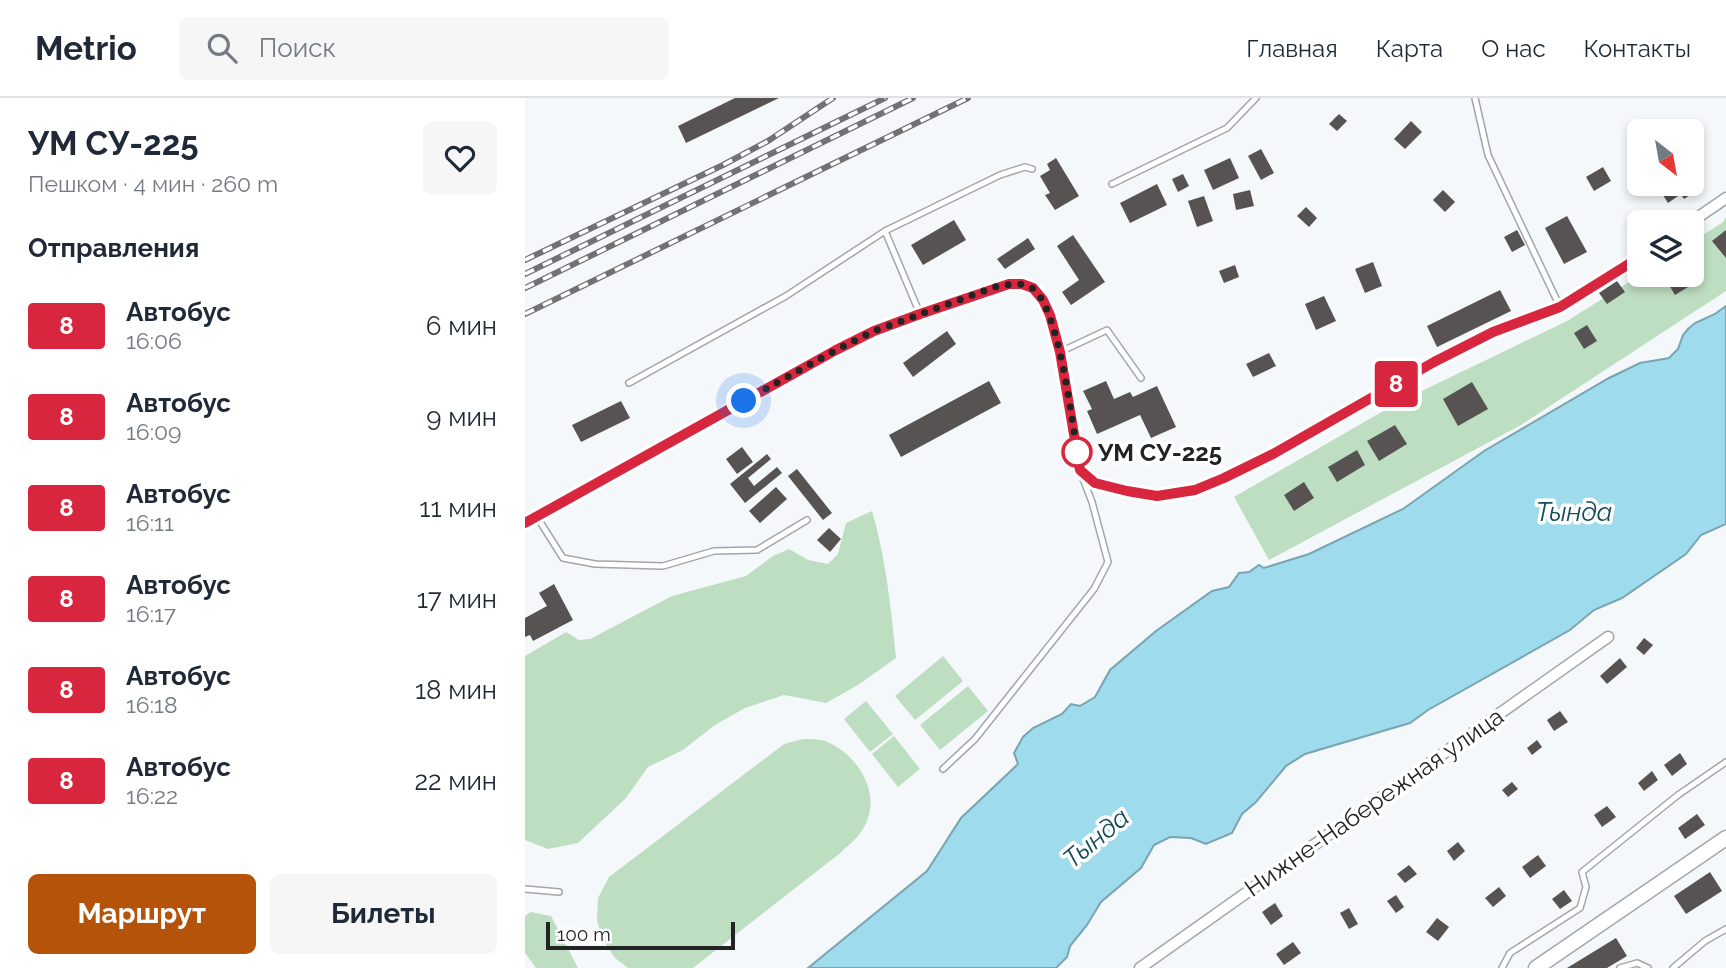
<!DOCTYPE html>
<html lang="ru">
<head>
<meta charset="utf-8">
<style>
	body { margin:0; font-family:Raleway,sans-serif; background:#f6f6f7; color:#1f2937; height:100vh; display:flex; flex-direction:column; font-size:26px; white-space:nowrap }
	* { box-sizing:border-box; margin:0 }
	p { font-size:23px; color:#747a83 }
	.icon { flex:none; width:38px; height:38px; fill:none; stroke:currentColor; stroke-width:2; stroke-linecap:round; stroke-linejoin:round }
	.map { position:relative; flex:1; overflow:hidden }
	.panel { display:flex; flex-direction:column; background:#fff; width:525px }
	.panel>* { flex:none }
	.badge { padding:0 14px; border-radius:5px; font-size:24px; line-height:46px }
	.needle { width:46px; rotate:149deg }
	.tools { position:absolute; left:1102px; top:21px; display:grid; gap:14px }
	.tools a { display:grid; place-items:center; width:77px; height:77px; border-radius:10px; background:#fff; box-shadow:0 4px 10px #0003; font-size:35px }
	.scale { position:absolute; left:21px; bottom:18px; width:189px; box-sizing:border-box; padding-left:7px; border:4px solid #222324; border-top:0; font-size:19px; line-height:24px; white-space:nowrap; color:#222324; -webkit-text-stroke:5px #fff; paint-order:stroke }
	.you { position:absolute; width:35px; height:35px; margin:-18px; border:5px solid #fff; border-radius:50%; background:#1a73e8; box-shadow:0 0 0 10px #1a73e833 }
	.map>.badge { position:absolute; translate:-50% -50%; box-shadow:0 0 0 4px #fff }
	h2 { padding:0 28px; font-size:26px; line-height:63px }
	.round { display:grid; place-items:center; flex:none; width:74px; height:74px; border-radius:10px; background:#f6f6f7 }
	.headline { display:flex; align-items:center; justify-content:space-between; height:119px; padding:0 28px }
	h1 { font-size:33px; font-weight:700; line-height:52px }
	.primary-button { display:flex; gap:14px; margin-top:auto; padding:14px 28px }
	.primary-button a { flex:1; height:80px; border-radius:10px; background:#b45309; color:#fff; font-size:28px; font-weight:700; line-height:80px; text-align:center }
	.primary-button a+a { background:#f6f6f7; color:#1f2937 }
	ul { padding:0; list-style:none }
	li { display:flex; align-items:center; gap:21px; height:91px; padding:0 28px }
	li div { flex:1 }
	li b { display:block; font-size:26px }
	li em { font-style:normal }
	li .badge { min-width:77px; font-weight:700; text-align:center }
	header { display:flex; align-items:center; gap:42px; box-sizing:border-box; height:98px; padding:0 35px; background:#fff; border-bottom:2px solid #e0e1e3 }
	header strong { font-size:33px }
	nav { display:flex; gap:38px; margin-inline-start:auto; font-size:24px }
	.search { width:490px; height:63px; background:#f6f6f7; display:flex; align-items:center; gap:18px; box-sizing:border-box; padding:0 24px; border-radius:10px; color:#747a83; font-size:26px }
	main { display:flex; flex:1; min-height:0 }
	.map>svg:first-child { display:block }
</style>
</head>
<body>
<header>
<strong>Metrio</strong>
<div class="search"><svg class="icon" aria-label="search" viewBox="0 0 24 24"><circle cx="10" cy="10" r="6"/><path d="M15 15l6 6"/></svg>Поиск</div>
<nav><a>Главная</a><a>Карта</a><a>О нас</a><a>Контакты</a></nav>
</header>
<main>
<section class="panel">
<div class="headline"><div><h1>УМ СУ-225</h1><p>Пешком · 4 мин · 260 m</p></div><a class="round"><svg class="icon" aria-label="heart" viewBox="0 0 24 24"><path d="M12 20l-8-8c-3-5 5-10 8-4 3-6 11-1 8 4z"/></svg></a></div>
<h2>Отправления</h2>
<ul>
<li><span class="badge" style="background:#d7263d;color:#fff">8</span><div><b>Автобус</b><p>16:06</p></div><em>6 мин</em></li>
<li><span class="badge" style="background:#d7263d;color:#fff">8</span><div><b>Автобус</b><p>16:09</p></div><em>9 мин</em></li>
<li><span class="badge" style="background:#d7263d;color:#fff">8</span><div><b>Автобус</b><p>16:11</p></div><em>11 мин</em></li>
<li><span class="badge" style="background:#d7263d;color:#fff">8</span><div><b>Автобус</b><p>16:17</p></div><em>17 мин</em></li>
<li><span class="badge" style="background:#d7263d;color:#fff">8</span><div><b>Автобус</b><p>16:18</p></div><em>18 мин</em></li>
<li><span class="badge" style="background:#d7263d;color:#fff">8</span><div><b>Автобус</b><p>16:22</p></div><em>22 мин</em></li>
</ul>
<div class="primary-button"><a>Маршрут</a><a>Билеты</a></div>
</section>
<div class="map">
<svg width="1201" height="870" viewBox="0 0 1201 870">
	<rect width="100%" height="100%" fill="#f5f8fa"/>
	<g fill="#bedec1">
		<polygon points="1201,119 1201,193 996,327 744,462 709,399 874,304 1042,223 1115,177 1167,177 1167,144 1198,124"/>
		<path d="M 347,413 C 361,461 366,510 371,560 L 333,587 L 301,605 L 259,597 L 220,610 L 190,627 L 158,652 L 123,669 L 101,700 L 53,745 L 23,751 L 0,742 L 0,558 L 41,534 L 54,542 L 65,541 L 147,498 L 221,478 L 248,458 L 264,451 L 283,462 L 303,466 L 313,456 L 321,425 Z"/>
		<polygon points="418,558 438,583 390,622 370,598"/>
		<polygon points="443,588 463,613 415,652 395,627"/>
		<polygon points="341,603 368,636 345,654 319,621"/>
		<polygon points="369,638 395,671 373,689 347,656"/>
		<path d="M 278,641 C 283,641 289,641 295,642 C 303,643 313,649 319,654 C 344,675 356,708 334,737 C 328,744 320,750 314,756 L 168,870 L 103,870 L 90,860 L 78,842 L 72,822 L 73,800 L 84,779 L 259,646 Z"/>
		<polygon points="6,814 26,818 53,870 11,870 0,855 0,818"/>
	</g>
	<polygon fill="#9edbed" stroke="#79a4b1" stroke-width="2" points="1201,208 1201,426 1176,437 1161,456 1097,500 1069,512 1045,532 903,612 885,625 780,656 761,668 731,704 717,716 707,735 681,746 666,740 645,739 629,747 616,770 576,804 562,827 545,848 542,859 531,870 283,870 402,773 436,720 493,666 489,655 498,639 508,630 537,616 546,606 555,608 570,599 585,572 631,533 687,493 704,489 714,475 724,474 734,467 739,470 784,456 878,411 959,353 1084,280 1115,265 1144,260 1153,251 1158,237 1163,231 1170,225 1190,216"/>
	<g fill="#575353">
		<polygon points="210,0 254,0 161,45 153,28"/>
		<polygon points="814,16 822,23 812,33 804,26"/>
		<polygon points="886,23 897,34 880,51 869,41"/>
		<polygon points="1115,43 1115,62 1113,63 1105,49"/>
		<polygon points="736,51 749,75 736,82 723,58"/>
		<polygon points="531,60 554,98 530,112 520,97 525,95 515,78 525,72 522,66"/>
		<polygon points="705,60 714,80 688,92 679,72"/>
		<polygon points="1078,69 1086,83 1069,93 1061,79"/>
		<polygon points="658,76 664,88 653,94 647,81"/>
		<polygon points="632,86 642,107 605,125 595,105"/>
		<polygon points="1131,86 1167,86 1171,93 1159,101 1156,96 1143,105"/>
		<polygon points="725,92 729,108 711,112 708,96"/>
		<polygon points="918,92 930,104 920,114 908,102"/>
		<polygon points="679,98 688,123 672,129 663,103"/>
		<polygon points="781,109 792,120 784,129 772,118"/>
		<polygon points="1042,118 1062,154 1039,166 1020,130"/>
		<polygon points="429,122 441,142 398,167 386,147"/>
		<polygon points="992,132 1000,147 987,154 979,139"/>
		<polygon points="1201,132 1201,160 1187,143"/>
		<polygon points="548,137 580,184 546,207 537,194 554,182 532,148"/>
		<polygon points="503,140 510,151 480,171 472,161"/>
		<polygon points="848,164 857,188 840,195 830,171"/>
		<polygon points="710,167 714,179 699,185 694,173"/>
		<polygon points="1145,177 1162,177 1168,186 1150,197 1140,180"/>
		<polygon points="1092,183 1100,194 1082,206 1074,195"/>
		<polygon points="975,192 986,213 912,249 902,228"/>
		<polygon points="799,198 811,223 791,232 780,206"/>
		<polygon points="1062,227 1072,243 1059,251 1049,235"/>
		<polygon points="422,233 431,246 388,279 378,265"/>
		<polygon points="744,255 751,268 728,279 721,266"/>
		<polygon points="464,283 476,305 376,359 364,337"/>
		<polygon points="581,283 589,301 605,294 608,299 632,288 651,329 626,340 615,317 572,336 562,313 567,311 558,293"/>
		<polygon points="947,284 963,311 933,328 918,301"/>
		<polygon points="96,303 105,320 56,344 47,327"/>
		<polygon points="870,327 882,346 854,363 842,343"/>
		<polygon points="217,349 228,364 212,376 201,361"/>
		<polygon points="832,352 840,367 812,384 803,369"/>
		<polygon points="242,356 246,361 223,380 229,388 252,369 257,375 220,405 205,386"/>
		<polygon points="272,371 307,415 298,422 263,378"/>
		<polygon points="779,384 789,400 769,413 759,397"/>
		<polygon points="251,389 262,401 235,425 224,413"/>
		<polygon points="304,430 316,441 305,454 292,442"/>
		<polygon points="29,486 48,522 8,543 5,537 0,539 0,520 22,508 14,495"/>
		<polygon points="1119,540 1128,547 1119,557 1111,550"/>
		<polygon points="1095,560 1102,569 1082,586 1075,578"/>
		<polygon points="1035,613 1043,624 1029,633 1022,622"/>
		<polygon points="1012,642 1017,649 1007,657 1002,650"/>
		<polygon points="1155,655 1162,666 1147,678 1139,667"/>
		<polygon points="1127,673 1133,682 1119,693 1113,685"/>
		<polygon points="987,684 993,691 983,699 977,692"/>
		<polygon points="1082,708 1091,719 1077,729 1069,717"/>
		<polygon points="1172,716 1180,727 1160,741 1153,730"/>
		<polygon points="933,744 940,753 929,763 922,753"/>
		<polygon points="1013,757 1021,768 1005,780 997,769"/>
		<polygon points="884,767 892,776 880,785 872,776"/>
		<polygon points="1185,774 1197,793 1161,816 1149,798"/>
		<polygon points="974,789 981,798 968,809 960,800"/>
		<polygon points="1039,792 1047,803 1035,811 1027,801"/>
		<polygon points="871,797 879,809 871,815 862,803"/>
		<polygon points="750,805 758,818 746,827 737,814"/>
		<polygon points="824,810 833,826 824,831 815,815"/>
		<polygon points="912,820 924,829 913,843 901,834"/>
		<polygon points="1091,840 1102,858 1082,870 1042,870"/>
		<polygon points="768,844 776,855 759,867 751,856"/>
	</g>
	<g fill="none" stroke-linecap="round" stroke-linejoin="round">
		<defs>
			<g id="service">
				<polyline points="950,0 963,57 1035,209"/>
				<polyline points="587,86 702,30 731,0"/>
				<polyline points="395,216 360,133 475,77 500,69 507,71"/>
				<polyline points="535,254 582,232 616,280"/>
				<polyline points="104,285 261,198 360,133"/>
				<polyline points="12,419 38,460 70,466 138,468 189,453 232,452 282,422"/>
				<polyline points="418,671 450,641 569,491 583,464 567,404 557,378"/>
				<polyline points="0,791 34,794"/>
				<polyline points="977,870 985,855 1055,810 1061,789 1057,774 1153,697 1201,664"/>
				<polyline points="1095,870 1112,865 1123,870"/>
				<polyline points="1148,870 1180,843 1201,831"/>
			</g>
			<g id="minor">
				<polyline points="1166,124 1201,100"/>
				<polyline points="0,425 311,252 349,233 395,216 484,186 497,186 508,190 518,202 525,217 535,254 555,371 570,385 602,393 632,398 670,392 700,380 749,356 909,263 968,234 1035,209 1115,159"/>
				<polyline points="615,870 1083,539"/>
			</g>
			<polyline id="tertiary" points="1011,870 1201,740"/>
		</defs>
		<use href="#service" stroke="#a3a6a8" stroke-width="8"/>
		<use href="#minor" stroke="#a3a6a8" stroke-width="13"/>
		<use href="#tertiary" stroke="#a3a6a8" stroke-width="17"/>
		<use href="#service" stroke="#fff" stroke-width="5"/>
		<use href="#minor" stroke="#fff" stroke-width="10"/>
		<use href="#tertiary" stroke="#fff" stroke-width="14"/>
		<defs>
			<g id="rail">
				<polyline points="0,162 198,67 243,43 308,0"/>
				<polyline points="0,176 360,0"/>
				<polyline points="0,190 388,0"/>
				<polyline points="0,216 443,0"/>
			</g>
		</defs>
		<use href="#rail" stroke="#717274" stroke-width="6"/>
		<use href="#rail" stroke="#fff" stroke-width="3.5" stroke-dasharray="10" stroke-linecap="butt"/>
	</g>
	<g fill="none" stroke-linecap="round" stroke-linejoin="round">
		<defs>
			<polyline id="line" points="0,425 311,252 349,233 395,216 484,186 497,186 508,190 518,202 525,217 535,254 555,372 570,385 602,393 632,398 670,392 699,380 748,356 909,264 968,234 1035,209 1115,159"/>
		</defs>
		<use href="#line" stroke="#fff" stroke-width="16"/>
		<use href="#line" stroke="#d7263d" stroke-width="10"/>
		<path stroke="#222324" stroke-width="7" stroke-dasharray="0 12.6" d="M 219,303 L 311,252 L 349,233 L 470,189 C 482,187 496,183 507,190 C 533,206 547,322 552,354"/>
	</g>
	<circle fill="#fff" stroke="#d7263d" stroke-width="3.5" cx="552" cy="354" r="14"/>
	<g text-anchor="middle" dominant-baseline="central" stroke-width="7" stroke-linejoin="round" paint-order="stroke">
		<g font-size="24" font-weight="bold" fill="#222324" stroke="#fff" text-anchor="start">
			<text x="573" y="354">УМ СУ-225</text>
		</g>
		<g font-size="24" fill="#222324" stroke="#fff">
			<text transform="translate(849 704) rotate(-35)">Нижне-Набережная улица</text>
		</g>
		<g font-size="26" font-style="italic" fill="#164b58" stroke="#fff">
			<text x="1049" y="414">Тында</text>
			<text transform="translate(571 740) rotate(-40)">Тында</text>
		</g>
	</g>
</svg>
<div class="tools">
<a><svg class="needle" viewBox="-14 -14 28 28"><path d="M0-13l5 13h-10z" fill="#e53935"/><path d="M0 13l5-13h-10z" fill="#747a83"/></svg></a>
<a><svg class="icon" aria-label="layers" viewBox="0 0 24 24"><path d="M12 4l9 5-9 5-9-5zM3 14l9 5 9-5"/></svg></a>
</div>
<div class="scale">100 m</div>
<div class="you" style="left:219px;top:303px"></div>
<b class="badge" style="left:871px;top:286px;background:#d7263d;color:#fff">8</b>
</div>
</main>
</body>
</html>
